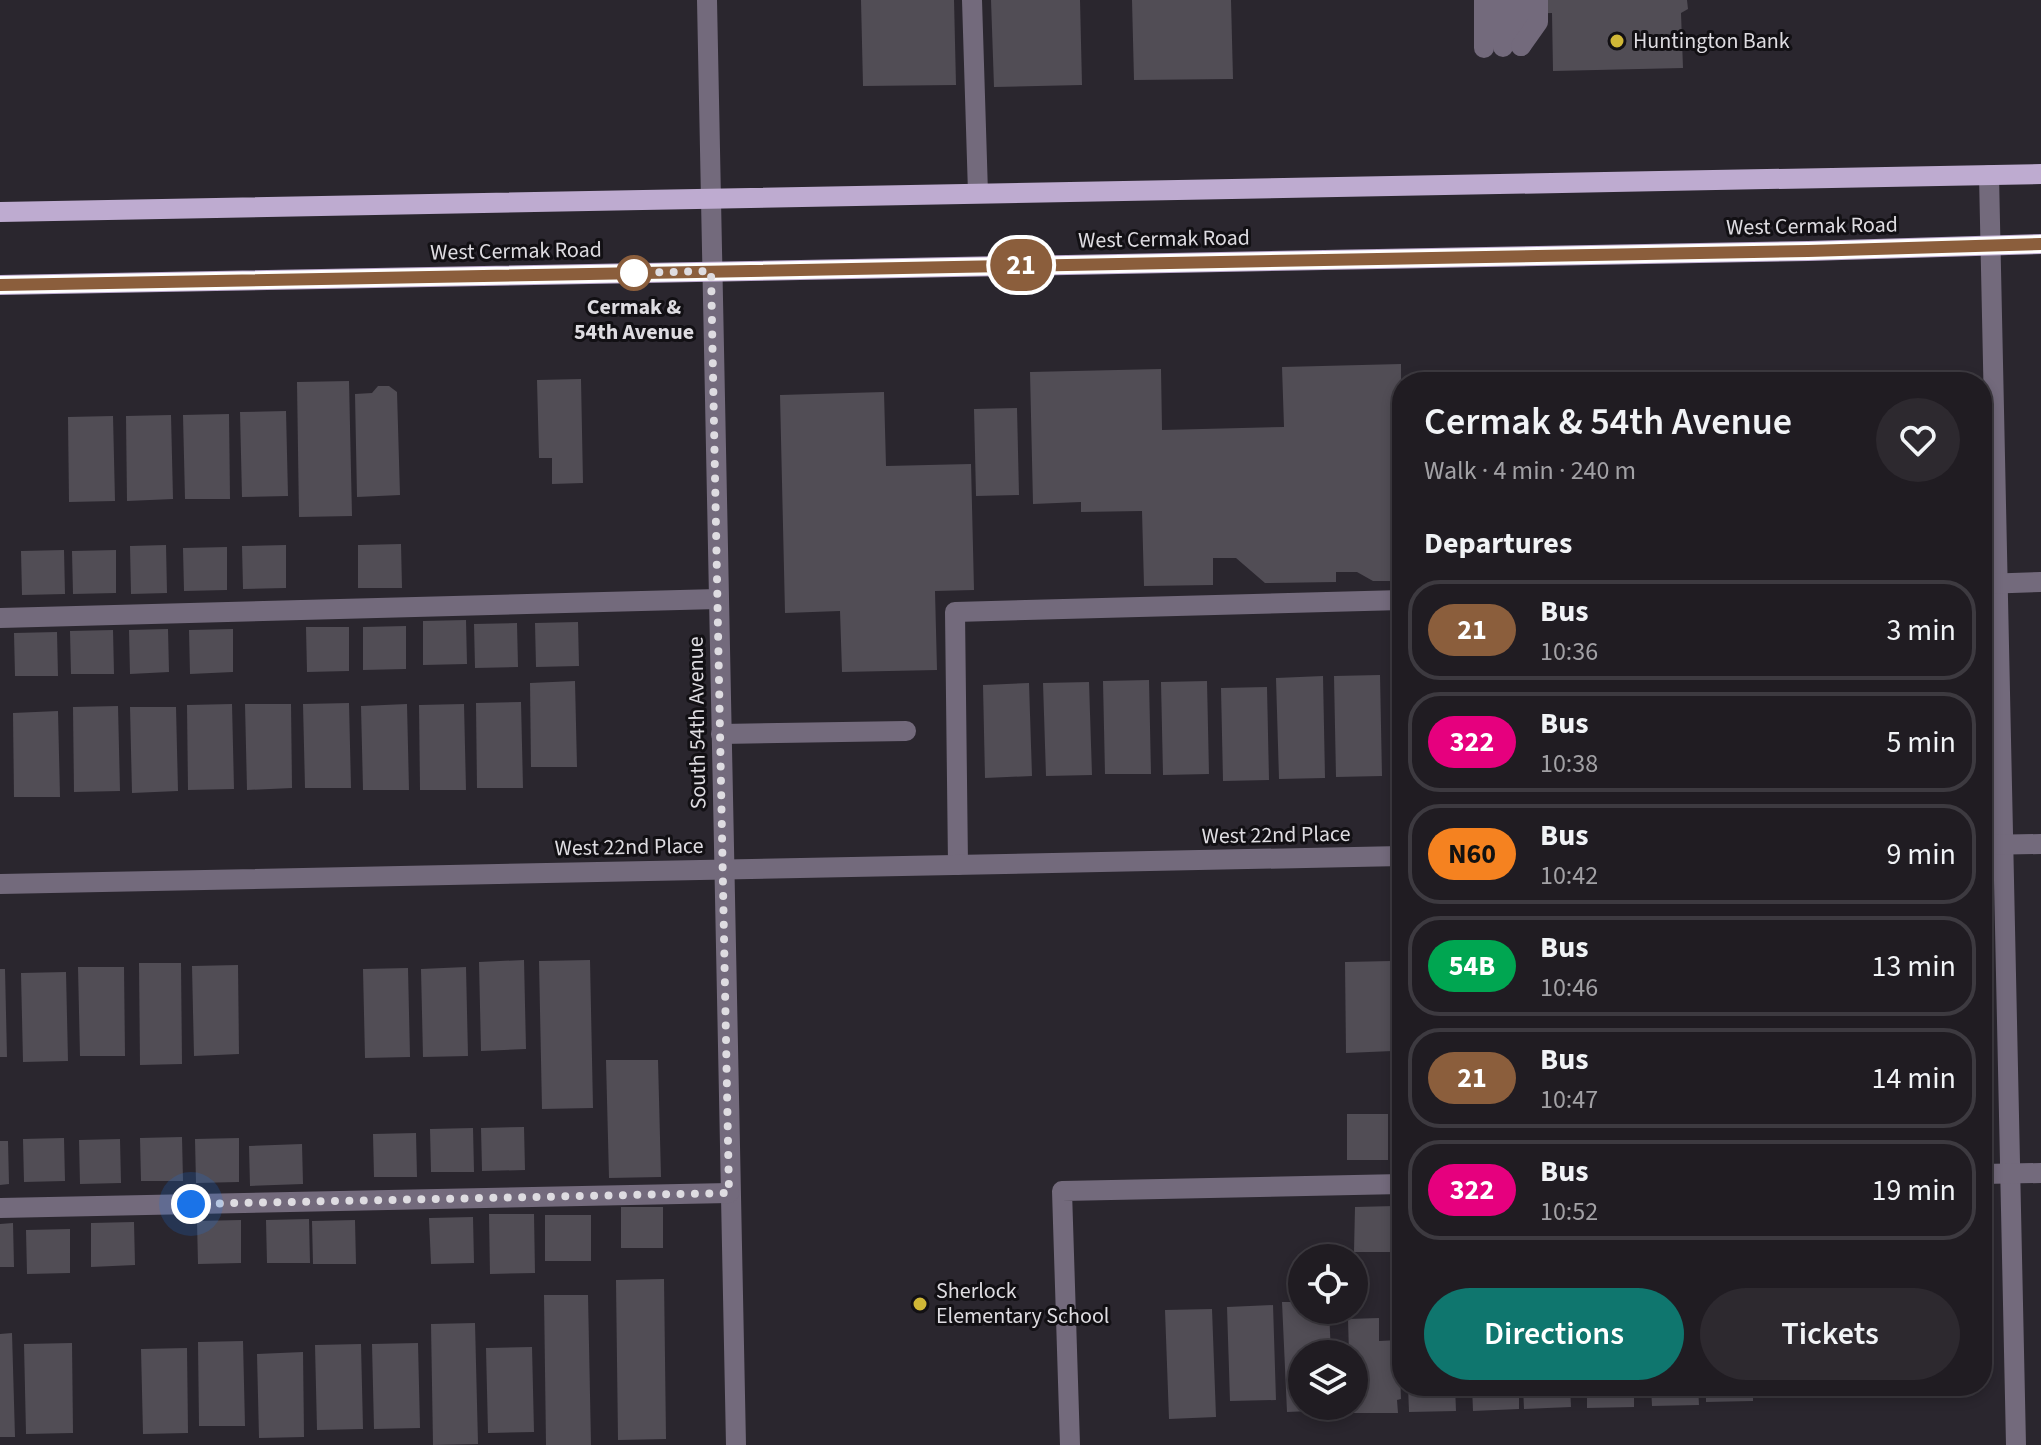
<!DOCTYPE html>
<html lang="en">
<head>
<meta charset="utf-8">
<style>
	body { margin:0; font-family:"Source Sans 3",sans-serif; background:#2d292f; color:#f1f3f6; height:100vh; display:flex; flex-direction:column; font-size:30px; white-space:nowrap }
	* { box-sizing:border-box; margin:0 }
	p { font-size:26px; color:#a2a1a5 }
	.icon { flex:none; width:44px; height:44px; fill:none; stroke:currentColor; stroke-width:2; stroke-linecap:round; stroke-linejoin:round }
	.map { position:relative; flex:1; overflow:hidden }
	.sheet { position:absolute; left:1392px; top:372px; width:600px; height:1024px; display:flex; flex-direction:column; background:#201c22; border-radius:32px; box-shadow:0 4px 12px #0003,0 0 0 2px #3d3a40 }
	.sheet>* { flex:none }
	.badge { padding:0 16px; border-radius:26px; font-size:28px; line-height:52px }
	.fabs { position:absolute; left:1288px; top:1244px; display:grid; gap:16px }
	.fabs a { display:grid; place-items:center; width:80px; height:80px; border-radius:50%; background:#201c22; box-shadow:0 4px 12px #0003,0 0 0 2px #3d3a40; font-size:40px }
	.you { position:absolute; width:40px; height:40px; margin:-20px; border:6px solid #fff; border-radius:50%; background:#1a73e8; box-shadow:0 0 0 12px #1a73e833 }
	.map>.badge { position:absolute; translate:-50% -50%; box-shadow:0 0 0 4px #fff }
	h2 { padding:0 32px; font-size:30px; line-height:72px }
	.round { display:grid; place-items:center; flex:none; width:84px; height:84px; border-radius:42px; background:#2d292f }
	.head { display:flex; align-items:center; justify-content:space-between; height:136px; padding:0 32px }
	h1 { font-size:38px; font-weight:600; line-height:60px }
	.button { display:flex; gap:16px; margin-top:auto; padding:16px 32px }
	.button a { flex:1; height:92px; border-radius:48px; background:#0f766e; color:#fff; font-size:32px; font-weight:600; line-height:92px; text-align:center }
	.button a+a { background:#2d292f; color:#f1f3f6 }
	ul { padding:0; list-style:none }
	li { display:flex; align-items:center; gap:24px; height:100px; margin:0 16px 12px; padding:0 16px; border:4px solid #3d3a40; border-radius:32px }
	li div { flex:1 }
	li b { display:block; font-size:30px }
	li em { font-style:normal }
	li .badge { min-width:88px; font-weight:700; text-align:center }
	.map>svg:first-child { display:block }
</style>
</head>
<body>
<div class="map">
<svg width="2041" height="1445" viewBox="0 0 2041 1445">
	<rect width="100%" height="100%" fill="#2a262e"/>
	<g fill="#514d55">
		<polygon points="861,0 954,0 956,85 863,86"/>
		<polygon points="991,0 1080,0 1082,85 994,87"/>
		<polygon points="1132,0 1231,0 1233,79 1134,80"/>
		<polygon points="1480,0 1687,0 1688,9 1681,13 1683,68 1553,71 1552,13 1481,15"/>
		<polygon points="1401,364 1402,581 1373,581 1357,572 1336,572 1336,582 1265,583 1236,558 1213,558 1213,585 1144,586 1142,511 1081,512 1081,502 1033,504 1030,372 1161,369 1162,430 1284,427 1282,367"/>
		<polygon points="581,379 583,483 552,484 552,458 539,458 537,380"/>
		<polygon points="349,381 352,516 299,517 297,382"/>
		<polygon points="378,386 389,386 397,392 400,495 357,497 355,394 372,393"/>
		<polygon points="884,392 886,466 971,464 974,590 935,591 937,670 842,672 840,611 785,613 780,395"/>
		<polygon points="1017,408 1019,495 976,496 974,409"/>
		<polygon points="286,411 288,496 242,497 240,412"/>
		<polygon points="229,414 230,499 185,499 183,415"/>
		<polygon points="171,415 173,499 127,501 126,416"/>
		<polygon points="113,416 115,501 69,502 68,417"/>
		<polygon points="401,544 402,588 358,588 358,545"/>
		<polygon points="166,545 167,593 131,594 130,546"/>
		<polygon points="286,545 286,588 243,589 242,546"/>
		<polygon points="227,547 227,590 184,591 183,548"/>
		<polygon points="64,550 65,594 22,595 21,551"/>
		<polygon points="116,550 116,593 73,594 72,551"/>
		<polygon points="466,620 467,664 423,665 423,621"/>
		<polygon points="578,622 579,666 536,667 535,623"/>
		<polygon points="517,623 518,667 475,668 474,624"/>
		<polygon points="406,626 406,669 363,670 363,627"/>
		<polygon points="306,627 349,627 349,671 307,672"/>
		<polygon points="168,629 169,672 130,674 129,630"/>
		<polygon points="233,629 233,672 190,674 189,630"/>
		<polygon points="113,630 114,674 71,674 70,631"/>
		<polygon points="57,632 58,676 15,676 14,633"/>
		<polygon points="1391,669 1402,669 1402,770 1394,770"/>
		<polygon points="1380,675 1382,776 1336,777 1334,676"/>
		<polygon points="1323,676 1325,778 1279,779 1276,678"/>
		<polygon points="1149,680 1151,774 1105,774 1103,681"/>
		<polygon points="575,681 577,767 531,767 530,683"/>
		<polygon points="1207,681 1209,774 1163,775 1161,682"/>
		<polygon points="1089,682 1092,775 1046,776 1043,683"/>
		<polygon points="1029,683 1032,776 985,778 983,685"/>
		<polygon points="1267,687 1269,780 1223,781 1221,688"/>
		<polygon points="521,702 523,788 477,788 476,703"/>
		<polygon points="349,703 351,788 305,788 303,704"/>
		<polygon points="232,704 234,789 188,790 187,705"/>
		<polygon points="245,704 291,704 292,788 247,790"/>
		<polygon points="407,704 409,790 363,790 361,706"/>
		<polygon points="464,704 466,790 420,790 419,705"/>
		<polygon points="118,706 120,791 74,792 73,707"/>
		<polygon points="130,707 176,707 178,791 132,793"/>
		<polygon points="58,711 60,797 14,797 13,713"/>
		<polygon points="524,960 526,1049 481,1051 479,962"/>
		<polygon points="590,960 593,1108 542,1109 539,961"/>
		<polygon points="1391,961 1393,1051 1346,1053 1345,962"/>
		<polygon points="139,963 181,963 182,1064 140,1065"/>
		<polygon points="238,965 239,1054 194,1056 192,966"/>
		<polygon points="78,967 124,967 125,1056 80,1056"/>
		<polygon points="466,967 468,1056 423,1057 421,969"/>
		<polygon points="408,968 410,1057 365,1058 363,969"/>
		<polygon points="0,969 5,969 7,1057 0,1057"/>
		<polygon points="66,972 68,1061 23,1062 21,973"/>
		<polygon points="606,1060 658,1060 661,1177 609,1178"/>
		<rect x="1347" y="1114" width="41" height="46"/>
		<polygon points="524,1127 525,1170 482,1171 481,1128"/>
		<polygon points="473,1128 474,1172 431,1172 430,1129"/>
		<polygon points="416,1133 417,1177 374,1177 373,1134"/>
		<polygon points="182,1137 183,1181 141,1181 140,1138"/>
		<polygon points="64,1138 65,1181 24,1182 23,1139"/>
		<polygon points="239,1138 239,1182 196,1183 195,1139"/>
		<polygon points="120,1139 121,1183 80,1184 79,1140"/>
		<polygon points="0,1141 8,1141 9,1184 0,1185"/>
		<polygon points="302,1144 303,1184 250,1186 249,1146"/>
		<polygon points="1395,1206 1395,1252 1354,1252 1355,1207"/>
		<rect x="621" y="1207" width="42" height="41"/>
		<polygon points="489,1214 534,1214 535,1273 490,1274"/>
		<rect x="545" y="1215" width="46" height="46"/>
		<polygon points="473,1217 474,1263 431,1264 429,1218"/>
		<polygon points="309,1219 310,1263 267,1263 266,1220"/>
		<polygon points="241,1220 241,1263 198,1264 197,1221"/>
		<polygon points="355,1220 356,1264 313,1264 312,1221"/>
		<polygon points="134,1222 135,1265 91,1267 91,1223"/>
		<polygon points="13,1223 14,1267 0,1267 0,1224"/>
		<polygon points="70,1229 70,1273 27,1274 26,1230"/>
		<polygon points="664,1279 666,1439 618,1440 616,1280"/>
		<polygon points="544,1295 588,1295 591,1445 546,1445"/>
		<polygon points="1282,1302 1302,1302 1302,1310 1329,1310 1331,1354 1302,1354 1302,1406 1333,1406 1333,1410 1287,1412"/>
		<polygon points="1273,1305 1276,1400 1230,1401 1227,1307"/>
		<polygon points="1212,1309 1216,1417 1169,1419 1165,1310"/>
		<polygon points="1379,1318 1379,1341 1399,1340 1401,1399 1397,1400 1398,1413 1352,1413 1354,1354 1349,1354 1348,1319"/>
		<polygon points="475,1323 478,1444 433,1445 431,1324"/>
		<polygon points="12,1333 15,1437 0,1437 0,1334"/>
		<polygon points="243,1341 245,1426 199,1426 198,1342"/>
		<polygon points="72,1343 73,1433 26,1434 24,1344"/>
		<polygon points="418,1343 420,1428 374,1429 372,1344"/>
		<polygon points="361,1344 363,1429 317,1430 315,1345"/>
		<polygon points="532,1347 534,1432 488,1433 486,1348"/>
		<polygon points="187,1348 188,1433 143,1434 141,1349"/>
		<polygon points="303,1352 304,1437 259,1438 257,1354"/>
		<polygon points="1408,1386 1455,1386 1456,1411 1409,1412"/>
		<polygon points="1472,1386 1519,1386 1519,1409 1473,1411"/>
		<polygon points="1523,1386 1570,1386 1571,1407 1524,1409"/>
		<polygon points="1587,1386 1634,1386 1634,1407 1587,1408"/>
		<polygon points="1651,1386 1698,1386 1699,1405 1652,1406"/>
		<polygon points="1706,1386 1753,1386 1753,1401 1706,1402"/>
	</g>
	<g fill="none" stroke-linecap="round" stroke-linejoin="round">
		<g stroke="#736a7c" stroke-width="20">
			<polyline points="707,0 736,1445"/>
			<polyline points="972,0 978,193"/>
			<polyline points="1484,0 1484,48"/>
			<polyline points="1503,0 1503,47"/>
			<polyline points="1521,0 1521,46"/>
			<polyline points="1521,46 1538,22 1538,0"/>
			<polyline points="1989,175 2016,1445"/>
			<polyline points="1982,584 2041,582"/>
			<polyline points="0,618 718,599"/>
			<polyline points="721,734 906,731"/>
			<polyline points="1982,845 2041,844"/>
			<polyline points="958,865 955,612 1402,600"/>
			<polyline points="0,884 1402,856"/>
			<polyline points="1982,1174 2041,1173"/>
			<polyline points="0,1208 729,1193"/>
			<polyline points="1070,1445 1062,1191 1402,1184"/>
		</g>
		<g stroke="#beabd0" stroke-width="20">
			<polyline points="0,212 2041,174"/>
			<polyline points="0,285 1808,251 2041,244"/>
		</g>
	</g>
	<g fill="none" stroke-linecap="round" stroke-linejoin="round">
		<defs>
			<polyline id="line" points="0,285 1808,251 2041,244"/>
		</defs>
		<use href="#line" stroke="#fff" stroke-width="18"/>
		<use href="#line" stroke="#8b5e3c" stroke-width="12"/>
		<polyline stroke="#dedce1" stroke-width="8" stroke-dasharray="0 14.4" points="191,1204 729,1193 711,271 634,273"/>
	</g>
	<g fill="#d0b736" stroke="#121014" stroke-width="3">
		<circle cx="1617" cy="41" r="8"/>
		<circle cx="920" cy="1304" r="8"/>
	</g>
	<circle fill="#fff" stroke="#8b5e3c" stroke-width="4" cx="634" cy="273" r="16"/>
	<g text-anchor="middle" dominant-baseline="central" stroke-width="6" stroke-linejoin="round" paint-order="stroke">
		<g font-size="22" fill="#dedce1" stroke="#121014" text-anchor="start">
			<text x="1633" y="41">Huntington Bank</text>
			<text x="936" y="1291">Sherlock<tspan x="936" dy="25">Elementary School</tspan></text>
		</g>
		<g font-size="22" fill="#dedce1" stroke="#121014">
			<text transform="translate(1812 226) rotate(-1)">West Cermak Road</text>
			<text transform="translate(1164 239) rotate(-1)">West Cermak Road</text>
			<text transform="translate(516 251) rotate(-1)">West Cermak Road</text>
			<text transform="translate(697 723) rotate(-91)">South 54th Avenue</text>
			<text transform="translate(1276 835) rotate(-1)">West 22nd Place</text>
			<text transform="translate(629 847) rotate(-1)">West 22nd Place</text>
		</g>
		<g font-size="22" font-weight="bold" fill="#dedce1" stroke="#121014">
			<text x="634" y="307">Cermak &amp;<tspan x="634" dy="25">54th Avenue</tspan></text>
		</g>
	</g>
</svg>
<div class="fabs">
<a><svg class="icon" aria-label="locate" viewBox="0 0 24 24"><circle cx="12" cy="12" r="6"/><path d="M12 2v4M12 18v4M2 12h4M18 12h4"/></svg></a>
<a><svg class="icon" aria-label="layers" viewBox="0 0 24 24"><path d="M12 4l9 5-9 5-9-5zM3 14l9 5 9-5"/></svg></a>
</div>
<div class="you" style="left:191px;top:1204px"></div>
<b class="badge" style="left:1021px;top:265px;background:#8b5e3c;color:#fff">21</b>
<section class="sheet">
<div class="head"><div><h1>Cermak &amp; 54th Avenue</h1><p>Walk · 4 min · 240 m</p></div><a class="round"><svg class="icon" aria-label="heart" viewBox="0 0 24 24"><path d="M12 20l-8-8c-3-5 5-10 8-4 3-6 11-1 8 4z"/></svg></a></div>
<h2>Departures</h2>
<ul>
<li><span class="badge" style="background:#8b5e3c;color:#fff">21</span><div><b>Bus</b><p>10:36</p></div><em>3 min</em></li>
<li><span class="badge" style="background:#e6007e;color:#fff">322</span><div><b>Bus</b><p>10:38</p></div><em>5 min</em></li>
<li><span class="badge" style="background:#f58220;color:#111">N60</span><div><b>Bus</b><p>10:42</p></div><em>9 min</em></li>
<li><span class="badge" style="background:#00a651;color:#fff">54B</span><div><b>Bus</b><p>10:46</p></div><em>13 min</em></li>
<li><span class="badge" style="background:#8b5e3c;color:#fff">21</span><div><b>Bus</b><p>10:47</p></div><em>14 min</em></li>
<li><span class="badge" style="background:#e6007e;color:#fff">322</span><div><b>Bus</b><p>10:52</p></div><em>19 min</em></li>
</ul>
<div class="button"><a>Directions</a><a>Tickets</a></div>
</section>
</div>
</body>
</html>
